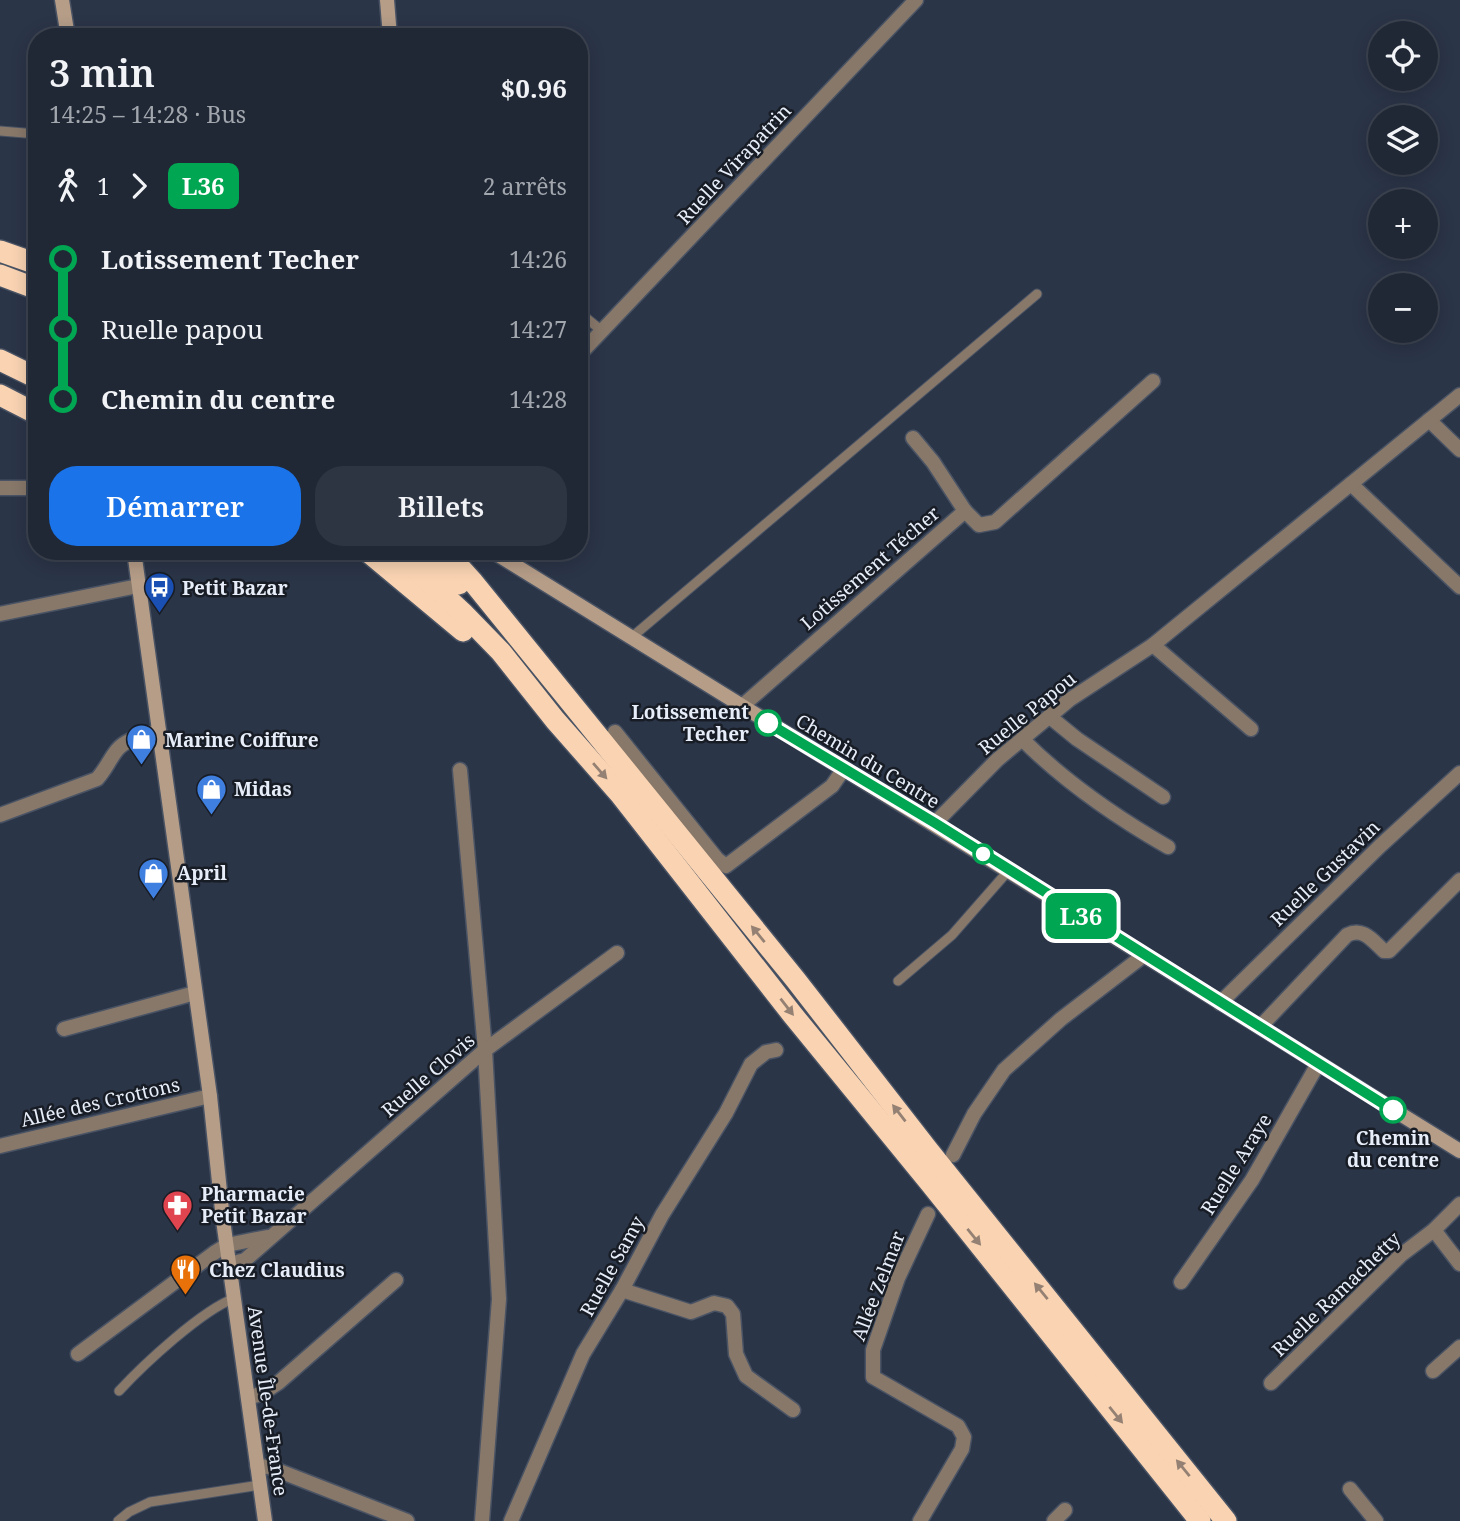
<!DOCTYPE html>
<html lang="fr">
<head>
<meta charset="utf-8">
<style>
	body { margin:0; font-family:"Noto Serif",serif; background:#2d3442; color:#f1f3f6; height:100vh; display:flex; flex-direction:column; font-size:26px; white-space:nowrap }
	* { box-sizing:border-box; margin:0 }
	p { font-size:23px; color:#a2a6ad }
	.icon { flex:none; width:38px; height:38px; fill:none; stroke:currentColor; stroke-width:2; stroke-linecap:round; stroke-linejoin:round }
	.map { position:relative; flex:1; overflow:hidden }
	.side { position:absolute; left:28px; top:28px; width:560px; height:532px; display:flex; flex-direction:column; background:#202836; border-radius:28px; box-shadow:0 4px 18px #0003,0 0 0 2px #3d4451 }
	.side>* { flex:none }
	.badge { padding:0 14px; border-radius:10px; font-size:24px; line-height:46px }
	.buttons { position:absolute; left:1368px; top:21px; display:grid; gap:14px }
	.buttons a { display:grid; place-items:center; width:70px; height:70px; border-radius:50%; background:#202836; box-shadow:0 4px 18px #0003,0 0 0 2px #3d4451; font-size:35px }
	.map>.badge { position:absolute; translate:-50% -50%; box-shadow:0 0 0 4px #fff }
	.legs { display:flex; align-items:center; gap:10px; height:77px; padding:0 21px; font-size:23px }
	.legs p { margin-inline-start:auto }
	.overview { display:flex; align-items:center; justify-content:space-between; height:119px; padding:0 21px }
	h1 { font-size:38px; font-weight:600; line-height:52px }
	.action { display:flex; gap:14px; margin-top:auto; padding:14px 21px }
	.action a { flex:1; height:80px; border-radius:28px; background:#1a73e8; color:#fff; font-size:28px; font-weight:600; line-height:80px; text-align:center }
	.action a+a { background:#2d3442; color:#f1f3f6 }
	ul { padding:0 21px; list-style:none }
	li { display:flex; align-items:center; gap:24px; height:70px; font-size:26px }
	li i { display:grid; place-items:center; width:10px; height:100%; margin:0 9px; background:currentColor }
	li i::after { content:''; width:18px; height:18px; margin:-9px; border:5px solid; border-radius:50%; background:#202836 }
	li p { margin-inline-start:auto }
	li:first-child i { background:linear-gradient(#0000 50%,currentColor 0) }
	li:last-child i { background:linear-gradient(currentColor 50%,#0000 0) }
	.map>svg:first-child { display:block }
</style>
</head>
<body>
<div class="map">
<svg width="1460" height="1521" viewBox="0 0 1460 1521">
	<rect width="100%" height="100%" fill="#2b3548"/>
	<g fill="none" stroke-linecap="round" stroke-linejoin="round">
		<defs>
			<g id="lane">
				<polyline points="0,131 37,134"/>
				<polyline points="579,312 602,331"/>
				<polyline points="632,637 1037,294"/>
				<polyline points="898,981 952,935 1009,870"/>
				<path d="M 119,1391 C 144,1364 202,1310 235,1298"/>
				<polyline points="118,1521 129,1512 150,1502 260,1485"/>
			</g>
			<g id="street">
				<polyline points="579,355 916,0"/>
				<polyline points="1429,420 1460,450"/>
				<polyline points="913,438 933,462 965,511"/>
				<polyline points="1351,484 1460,587"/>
				<polyline points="0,488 37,488"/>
				<polyline points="294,551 294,553"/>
				<polyline points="0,614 138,586"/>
				<polyline points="1153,645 1251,729"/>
				<polyline points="741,707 965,511 979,525 995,522 1153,381"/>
				<polyline points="1050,717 1077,739 1163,797"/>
				<polyline points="615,732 717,859 726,866 832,786 843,770"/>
				<path d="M 1022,739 C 1066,783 1114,816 1168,847"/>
				<polyline points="460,770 485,1050 499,1299 482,1521"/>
				<path d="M 0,815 L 97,779 C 106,769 109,760 117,750 C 127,738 144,736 159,731"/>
				<polyline points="935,823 997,760 1069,700 1153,645 1460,395"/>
				<polyline points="1220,1003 1380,846 1460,773"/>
				<path d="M 1260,1027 L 1347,935 C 1363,927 1372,940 1384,951 L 1389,951 L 1460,880"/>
				<polyline points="64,1029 195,993"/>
				<polyline points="0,1146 210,1096"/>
				<polyline points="953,1155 974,1114 1004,1070 1061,1019 1143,956"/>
				<polyline points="1434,1230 1460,1264"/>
				<polyline points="230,1264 245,1260 485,1050 617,953"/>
				<polyline points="1181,1282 1252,1180 1318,1064"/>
				<polyline points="622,1290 691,1312 714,1303 727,1306 733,1314 736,1354 746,1376 793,1410"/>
				<polyline points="78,1354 214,1253 227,1245 267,1237"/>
				<polyline points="1433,1371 1460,1347"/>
				<polyline points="1271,1383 1401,1255 1434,1230 1460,1204"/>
				<polyline points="248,1398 263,1393 278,1383 396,1280"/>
				<polyline points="257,1466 269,1467 407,1521"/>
				<polyline points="1350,1489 1376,1521"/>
				<polyline points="511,1521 583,1354 622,1290 662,1215 726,1113 751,1064 766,1052 776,1050"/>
				<polyline points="920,1521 962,1449 964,1437 958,1426 873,1377 873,1350 898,1278 928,1214"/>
				<polyline points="1054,1521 1065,1510"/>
			</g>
			<g id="secondary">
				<polyline points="62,0 68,37"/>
				<polyline points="387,0 390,37"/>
				<polyline points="134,551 210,1096 223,1220 265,1521"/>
				<polyline points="492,551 1460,1151"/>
			</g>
			<g id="highway">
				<polyline points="0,251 37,264"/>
				<polyline points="0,275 37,289"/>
				<polyline points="0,360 37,378"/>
				<polyline points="0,395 37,414"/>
				<polyline points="367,551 463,631"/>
				<polyline points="396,551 464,614 501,652 555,720 620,794 792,1014 931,1184 1200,1521"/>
				<polyline points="422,551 459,584"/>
				<polyline points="445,551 473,582 795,979 928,1150 1226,1521"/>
			</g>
		</defs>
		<use href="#lane" stroke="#495364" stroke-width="11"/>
		<use href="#street" stroke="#495364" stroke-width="17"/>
		<use href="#secondary" stroke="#495364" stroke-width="17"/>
		<use href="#highway" stroke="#495364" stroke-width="24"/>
		<use href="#lane" stroke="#87786a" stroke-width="9"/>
		<use href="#street" stroke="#87786a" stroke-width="14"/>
		<use href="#secondary" stroke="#b59d88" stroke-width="14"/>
		<use href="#highway" stroke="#f9d3b2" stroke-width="21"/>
	</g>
	<defs><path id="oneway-solid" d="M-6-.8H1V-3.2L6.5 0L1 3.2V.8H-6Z" transform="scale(1.75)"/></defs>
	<g fill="#948173">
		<use href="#oneway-solid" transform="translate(600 771) rotate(49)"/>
		<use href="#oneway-solid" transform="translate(758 934) rotate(-129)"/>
		<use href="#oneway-solid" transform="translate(787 1007) rotate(52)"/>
		<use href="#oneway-solid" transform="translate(899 1113) rotate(-128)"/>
		<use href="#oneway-solid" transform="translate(974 1237) rotate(51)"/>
		<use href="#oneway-solid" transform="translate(1041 1291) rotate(-129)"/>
		<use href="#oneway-solid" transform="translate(1116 1415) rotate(51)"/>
		<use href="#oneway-solid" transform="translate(1183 1468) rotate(-129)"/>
	</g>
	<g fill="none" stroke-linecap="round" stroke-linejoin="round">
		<defs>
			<polyline id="line-1" points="768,723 935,823 1393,1110"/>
		</defs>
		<use href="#line-1" stroke="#fff" stroke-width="16"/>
		<use href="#line-1" stroke="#00a651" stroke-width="10"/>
	</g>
	<defs>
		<symbol id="bus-pin" viewBox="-11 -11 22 30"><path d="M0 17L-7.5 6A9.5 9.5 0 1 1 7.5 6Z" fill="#1a4fb4" stroke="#181d25"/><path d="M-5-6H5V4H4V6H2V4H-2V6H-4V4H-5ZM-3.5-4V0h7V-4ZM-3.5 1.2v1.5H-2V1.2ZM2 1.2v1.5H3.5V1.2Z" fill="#fff"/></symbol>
		<symbol id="shop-pin" viewBox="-11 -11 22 30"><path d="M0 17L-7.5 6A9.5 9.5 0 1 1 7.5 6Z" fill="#3f7fe0" stroke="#181d25"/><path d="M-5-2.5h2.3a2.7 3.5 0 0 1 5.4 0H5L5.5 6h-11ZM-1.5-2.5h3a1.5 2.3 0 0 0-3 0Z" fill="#fff"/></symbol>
		<symbol id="pharmacy-pin" viewBox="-11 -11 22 30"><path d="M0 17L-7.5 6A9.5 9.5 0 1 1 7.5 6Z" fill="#e0444e" stroke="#181d25"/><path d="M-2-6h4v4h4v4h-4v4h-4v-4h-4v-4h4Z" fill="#fff"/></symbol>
		<symbol id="restaurant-pin" viewBox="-11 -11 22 30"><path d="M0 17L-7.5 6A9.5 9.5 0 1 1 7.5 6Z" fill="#e8710a" stroke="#181d25"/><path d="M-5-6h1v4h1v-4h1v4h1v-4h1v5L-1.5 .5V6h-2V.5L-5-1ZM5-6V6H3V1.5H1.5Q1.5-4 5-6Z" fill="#fff"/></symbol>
	</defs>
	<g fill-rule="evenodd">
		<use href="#bus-pin" x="142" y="570" width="35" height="47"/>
		<use href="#shop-pin" x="124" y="722" width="35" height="47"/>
		<use href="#shop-pin" x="194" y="772" width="35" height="47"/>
		<use href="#shop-pin" x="136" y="856" width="35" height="47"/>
		<use href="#pharmacy-pin" x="160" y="1188" width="35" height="47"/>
		<use href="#restaurant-pin" x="168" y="1252" width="35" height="47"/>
	</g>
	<g fill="#fff" stroke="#00a651" stroke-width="3.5">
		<circle cx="768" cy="723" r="12"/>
		<circle cx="983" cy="854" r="9"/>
		<circle cx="1393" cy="1110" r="12"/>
	</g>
	<g text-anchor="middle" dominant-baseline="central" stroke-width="5" stroke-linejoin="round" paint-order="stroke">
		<g font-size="19" fill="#e7eefa" stroke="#181d25">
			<text transform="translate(734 164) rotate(-47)">Ruelle Virapatrin</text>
			<text transform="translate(870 568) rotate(-41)">Lotissement Técher</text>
			<text transform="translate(1027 713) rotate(-39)">Ruelle Papou</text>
			<text transform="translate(868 761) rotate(31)">Chemin du Centre</text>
			<text transform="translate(1325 873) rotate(-44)">Ruelle Gustavin</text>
			<text transform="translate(428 1075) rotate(-41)">Ruelle Clovis</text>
			<text transform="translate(100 1102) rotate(-13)">Allée des Crottons</text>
			<text transform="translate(1236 1164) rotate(-58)">Ruelle Araye</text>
			<text transform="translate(612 1266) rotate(-61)">Ruelle Samy</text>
			<text transform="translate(878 1286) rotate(-69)">Allée Zelmar</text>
			<text transform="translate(1336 1294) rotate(-44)">Ruelle Ramachetty</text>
			<text transform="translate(268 1401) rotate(82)">Avenue Île-de-France</text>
		</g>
		<g font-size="19" font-weight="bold" fill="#e7eefa" stroke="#181d25" text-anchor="start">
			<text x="182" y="588">Petit Bazar</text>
			<text x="165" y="740">Marine Coiffure</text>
			<text x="234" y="789">Midas</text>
			<text x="177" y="873">April</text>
			<text x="201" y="1194">Pharmacie<tspan x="201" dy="22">Petit Bazar</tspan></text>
			<text x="209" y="1270">Chez Claudius</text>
		</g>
		<g font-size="19" font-weight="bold" fill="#e7eefa" stroke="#181d25" text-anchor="end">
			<text x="749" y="712">Lotissement<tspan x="749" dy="22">Techer</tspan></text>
			<text x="1393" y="1138" text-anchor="middle">Chemin<tspan x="1393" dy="22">du centre</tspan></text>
		</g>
	</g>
</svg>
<div class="buttons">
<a><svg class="icon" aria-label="locate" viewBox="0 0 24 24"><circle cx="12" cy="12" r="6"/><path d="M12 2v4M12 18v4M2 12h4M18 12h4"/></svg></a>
<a><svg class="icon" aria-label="layers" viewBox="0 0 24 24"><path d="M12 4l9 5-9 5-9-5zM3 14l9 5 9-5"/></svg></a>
<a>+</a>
<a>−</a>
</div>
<b class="badge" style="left:1081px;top:916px;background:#00a651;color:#fff">L36</b>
<section class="side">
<div class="overview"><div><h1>3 min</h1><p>14:25 – 14:28 · Bus</p></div><b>$0.96</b></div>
<div class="legs"><svg class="icon" aria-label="walk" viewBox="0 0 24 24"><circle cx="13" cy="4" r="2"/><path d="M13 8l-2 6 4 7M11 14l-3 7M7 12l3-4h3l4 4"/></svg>1<svg class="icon" aria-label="forward" viewBox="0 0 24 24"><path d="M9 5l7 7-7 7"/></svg><b class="badge" style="background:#00a651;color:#fff">L36</b><p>2 arrêts</p></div>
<ul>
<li><i style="color:#00a651"></i><b>Lotissement Techer</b><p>14:26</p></li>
<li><i style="color:#00a651"></i><span>Ruelle papou</span><p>14:27</p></li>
<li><i style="color:#00a651"></i><b>Chemin du centre</b><p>14:28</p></li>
</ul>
<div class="action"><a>Démarrer</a><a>Billets</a></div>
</section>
</div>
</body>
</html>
